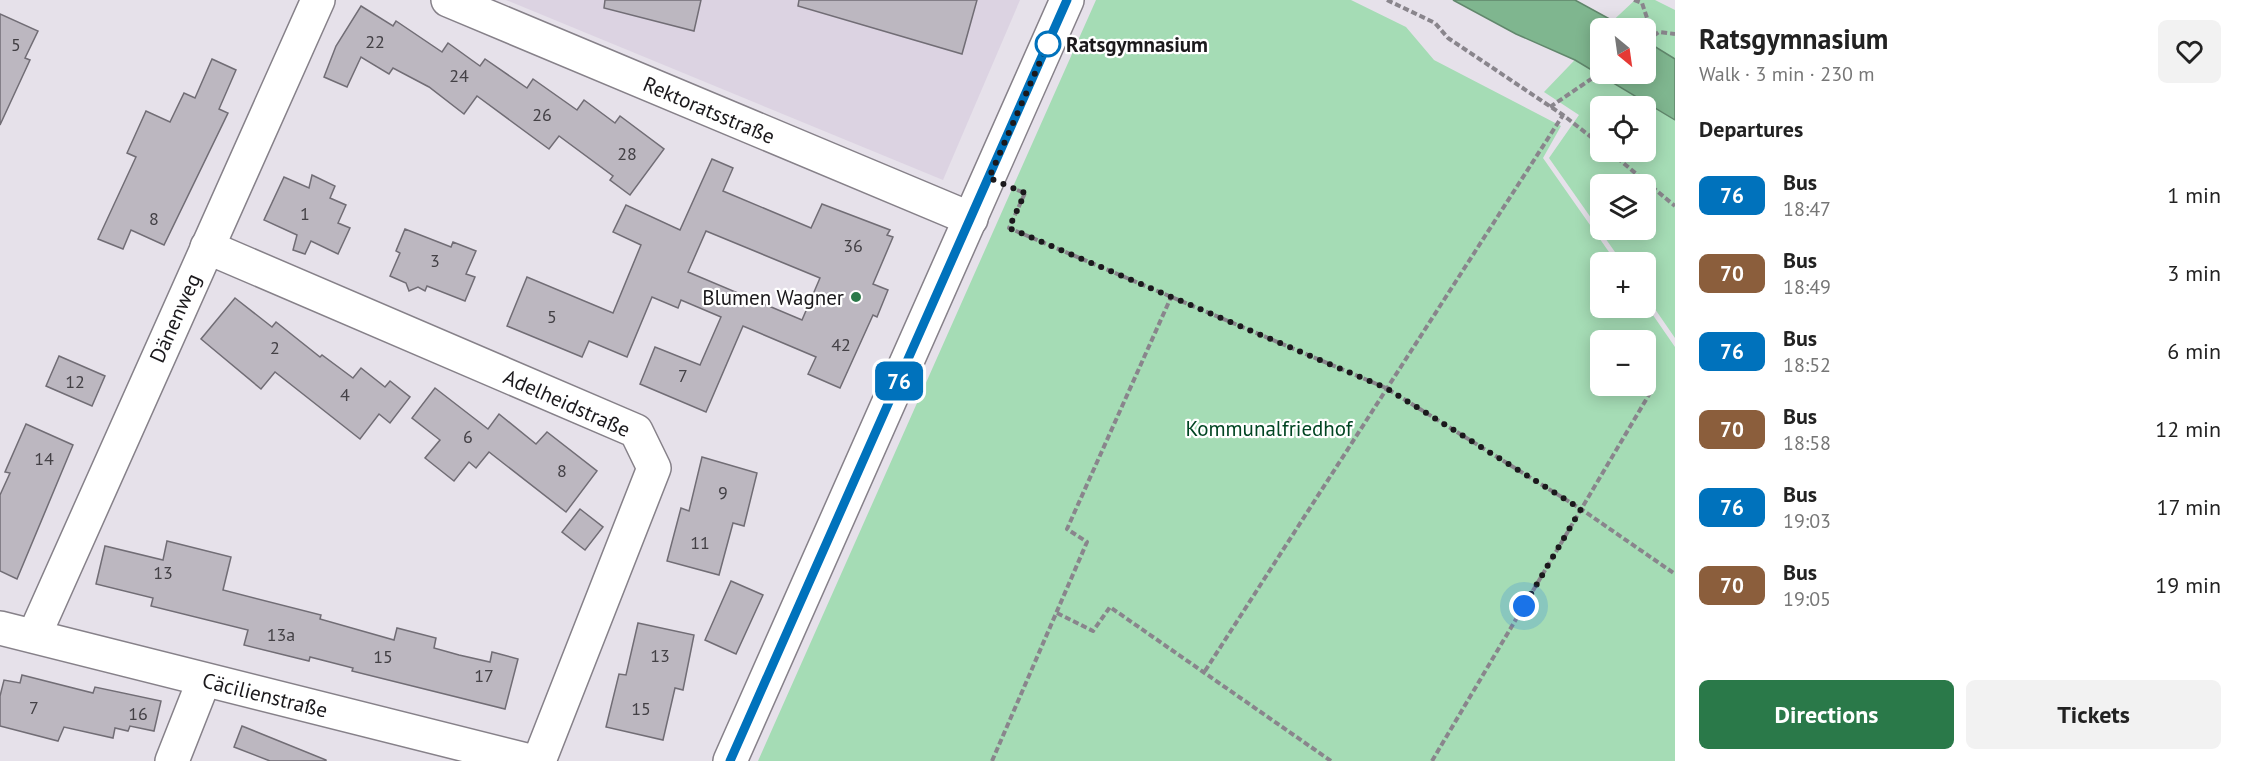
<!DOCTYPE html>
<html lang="en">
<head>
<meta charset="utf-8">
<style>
	body { margin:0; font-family:"PT Sans",sans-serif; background:#f2f2f2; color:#222; height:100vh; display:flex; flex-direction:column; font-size:22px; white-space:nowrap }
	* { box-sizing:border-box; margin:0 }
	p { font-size:20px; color:#767676 }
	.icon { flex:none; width:33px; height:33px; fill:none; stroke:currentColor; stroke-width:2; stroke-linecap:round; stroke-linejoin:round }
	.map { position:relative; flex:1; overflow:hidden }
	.drawer { display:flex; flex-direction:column; background:#fff; width:570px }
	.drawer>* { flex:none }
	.badge { padding:0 12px; border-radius:9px; font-size:21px; line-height:39px }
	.needle { width:39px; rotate:151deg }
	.buttons { position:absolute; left:1590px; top:18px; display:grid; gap:12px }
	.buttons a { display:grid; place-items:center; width:66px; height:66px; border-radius:9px; background:#fff; box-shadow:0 3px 15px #0003; font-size:30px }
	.you { position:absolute; width:30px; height:30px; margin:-15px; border:4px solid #fff; border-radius:50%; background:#1a73e8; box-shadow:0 0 0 9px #1a73e833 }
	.map>.badge { position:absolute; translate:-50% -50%; box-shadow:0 0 0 3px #fff }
	h2 { padding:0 24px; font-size:22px; line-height:54px }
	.round { display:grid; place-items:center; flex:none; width:63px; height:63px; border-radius:9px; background:#f2f2f2 }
	.headline { display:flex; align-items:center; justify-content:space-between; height:102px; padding:0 24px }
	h1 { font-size:28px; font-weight:600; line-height:45px }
	.action { display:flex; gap:12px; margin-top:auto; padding:12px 24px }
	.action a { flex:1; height:69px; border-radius:9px; background:#2a7949; color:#fff; font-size:24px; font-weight:600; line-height:69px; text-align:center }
	.action a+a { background:#f2f2f2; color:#222 }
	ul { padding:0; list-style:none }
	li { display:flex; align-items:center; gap:18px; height:78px; padding:0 24px }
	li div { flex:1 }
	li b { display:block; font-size:22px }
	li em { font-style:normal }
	li .badge { min-width:66px; font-weight:700; text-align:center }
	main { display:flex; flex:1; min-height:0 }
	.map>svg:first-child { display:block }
</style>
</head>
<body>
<main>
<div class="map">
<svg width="1675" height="761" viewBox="0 0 1675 761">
	<rect width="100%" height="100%" fill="#e6e1ea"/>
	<polygon fill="#dcd3e2" points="506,0 1020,0 943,180"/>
	<g fill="#a5dcb5" fill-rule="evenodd">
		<path d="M 1096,0 L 1351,0 L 1406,27 L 1434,60 L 1561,126 L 1543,158 L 1616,262 L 1600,262 L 1600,308 L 1646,308 L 1646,305 L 1675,347 L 1675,761 L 758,761 ZM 1600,340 L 1646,340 L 1646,386 L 1600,386 Z"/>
		<path d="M 1635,0 L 1655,0 L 1675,10 L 1675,338 L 1646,296 L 1646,262 L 1622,262 L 1549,158 L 1579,115 L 1544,92 L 1593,41 L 1600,74 L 1646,74 L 1646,28 L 1605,28 ZM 1600,106 L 1646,106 L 1646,152 L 1600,152 ZM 1600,184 L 1646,184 L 1646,230 L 1600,230 Z"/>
	</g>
	<polygon fill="#7fb68f" stroke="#61876c" stroke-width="1.5" points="1453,0 1575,0 1626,28 1600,28 1600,74 1646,74 1646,41 1675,59 1675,120 1575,60 1516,34"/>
	<g fill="#bcb7c0" stroke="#716d75" stroke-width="1.5" fill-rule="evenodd">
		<polygon points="605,0 701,0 694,31 604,8"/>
		<polygon points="799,0 977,0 962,54 798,6"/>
		<polygon points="361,6 393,26 396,21 442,52 448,43 480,66 485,59 527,88 533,79 577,110 584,100 615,123 620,116 664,149 630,195 610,180 613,176 559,136 549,149 477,96 464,114 429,87 393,68 389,74 361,57 347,87 324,77 336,46"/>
		<polygon points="0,14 38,31 25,58 30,60 0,125"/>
		<polygon points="212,59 236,70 219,109 228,113 164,245 131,230 123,249 98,239 136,157 127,153 146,111 170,122 184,93 195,98"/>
		<path d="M 712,159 L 733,168 L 723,191 L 811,228 L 822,204 L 890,230 L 887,235 L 893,237 L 873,284 L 888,290 L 877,317 L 873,315 L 840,388 L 808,374 L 816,357 L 743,326 L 706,412 L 640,384 L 655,347 L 700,365 L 721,317 L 681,300 L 678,308 L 652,297 L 627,357 L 589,341 L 582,357 L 507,326 L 527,277 L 613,313 L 641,245 L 613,232 L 626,205 L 680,230 ZM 706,231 L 820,278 L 802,320 L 688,272 Z"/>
		<polygon points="312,175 335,186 330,198 346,205 338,223 350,228 338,254 311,241 305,254 293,250 297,235 264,220 284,177 309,188"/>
		<polygon points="405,229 451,247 453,242 476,251 466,274 475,277 465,301 427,286 425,291 418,287 409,291 406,283 390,276 400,253 396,251"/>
		<polygon points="235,298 272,327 276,322 320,357 322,355 353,378 361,368 385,387 390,381 410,397 390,423 379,414 360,439 275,372 261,389 201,339"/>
		<polygon points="59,356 105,376 92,406 46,386"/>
		<polygon points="435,388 488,429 499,414 536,444 547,432 597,471 566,512 489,452 476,468 469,462 454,481 425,458 440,440 412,418"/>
		<polygon points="26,424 73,445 17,579 0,571 0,495 10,473 5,472"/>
		<polygon points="702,457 757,473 744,526 733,523 719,575 667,561 681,508 689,511"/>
		<polygon points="580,509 603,527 585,550 562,532"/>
		<polygon points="167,541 231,557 223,590 321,615 320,619 394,640 397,628 436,638 434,648 459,655 490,662 492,652 518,659 505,709 352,671 353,668 310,657 309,661 244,645 248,630 151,606 153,598 96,584 105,546 163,560"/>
		<polygon points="731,581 763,595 736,654 705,640"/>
		<polygon points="638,623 694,635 683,690 675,688 663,740 606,727 619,674 626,675"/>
		<polygon points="22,675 93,693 95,687 161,701 154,731 130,726 128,731 115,728 113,738 64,727 58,741 0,726 0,696 4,680 20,683"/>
		<polygon points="242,726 326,760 326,761 270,761 234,747"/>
	</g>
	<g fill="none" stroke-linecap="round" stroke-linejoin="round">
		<defs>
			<g id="minor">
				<polyline points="448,0 971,219"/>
				<polyline points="207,247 636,431 654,468 539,761"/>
				<polyline points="0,628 530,761"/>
				<polyline points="34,636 318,0"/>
				<polyline points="172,761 204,680"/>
			</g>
			<polyline id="major" points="730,761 1067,0"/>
		</defs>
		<use href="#minor" stroke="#868189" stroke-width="36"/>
		<use href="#major" stroke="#868189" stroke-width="36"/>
		<g stroke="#89858c" stroke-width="4" stroke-dasharray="6 3" stroke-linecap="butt">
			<polyline points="1387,0 1435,23 1448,38 1563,115 1600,144"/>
			<polyline points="1634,0 1642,3 1653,36"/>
			<polyline points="1646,41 1659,32 1675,34"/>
			<polyline points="1550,107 1600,73"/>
			<polyline points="1610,152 1675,206"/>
			<polyline points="1017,190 1025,193 1009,228 1386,388 1581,509 1675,574"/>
			<polyline points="1057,613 1093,631 1110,607 1331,761"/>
			<polyline points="1205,671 1563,115"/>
			<polyline points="992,761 1087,542 1067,529 1172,295"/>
			<polyline points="1432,761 1650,393"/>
		</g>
		<use href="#minor" stroke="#fff" stroke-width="33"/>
		<use href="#major" stroke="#fff" stroke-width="33"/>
	</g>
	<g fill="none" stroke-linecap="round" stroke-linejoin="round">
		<defs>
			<polyline id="line" points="730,761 1067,0"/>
		</defs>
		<use href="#line" stroke="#fff" stroke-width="14"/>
		<use href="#line" stroke="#0072bc" stroke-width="9"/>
		<polyline stroke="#1b191c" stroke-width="6" stroke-dasharray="0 10.8" points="1048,44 1050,39 989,178 1025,193 1009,228 1386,388 1581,509 1524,606"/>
	</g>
	<circle fill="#fff" stroke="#0072bc" stroke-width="3" cx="1048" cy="44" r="12"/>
	<circle fill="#2a7949" stroke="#fff" stroke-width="2" cx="856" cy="297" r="6"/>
	<g text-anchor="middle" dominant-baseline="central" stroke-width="4.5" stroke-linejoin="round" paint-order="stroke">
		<g font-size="18" fill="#434045">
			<text x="375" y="41">22</text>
			<text x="16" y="44">5</text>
			<text x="459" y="75">24</text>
			<text x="542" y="114">26</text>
			<text x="627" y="153">28</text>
			<text x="305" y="213">1</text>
			<text x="154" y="218">8</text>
			<text x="853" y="245">36</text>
			<text x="435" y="260">3</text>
			<text x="552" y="316">5</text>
			<text x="841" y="344">42</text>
			<text x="275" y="347">2</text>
			<text x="683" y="375">7</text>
			<text x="75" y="381">12</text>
			<text x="345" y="394">4</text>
			<text x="468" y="436">6</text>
			<text x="44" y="458">14</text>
			<text x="562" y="470">8</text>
			<text x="723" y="492">9</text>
			<text x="700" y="542">11</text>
			<text x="163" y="572">13</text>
			<text x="281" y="634">13a</text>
			<text x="660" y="655">13</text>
			<text x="383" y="656">15</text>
			<text x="484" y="675">17</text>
			<text x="34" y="707">7</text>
			<text x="641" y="708">15</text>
			<text x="138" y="713">16</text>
		</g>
		<g font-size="21" font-weight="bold" fill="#1b191c" stroke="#fff" text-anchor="start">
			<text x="1066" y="44">Ratsgymnasium</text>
		</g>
		<g font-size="21" fill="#1b191c" stroke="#fff">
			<text transform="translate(709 110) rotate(23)">Rektoratsstraße</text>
			<text transform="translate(175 318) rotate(-66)">Dänenweg</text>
			<text transform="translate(567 403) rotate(24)">Adelheidstraße</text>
			<text transform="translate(265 695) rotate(14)">Cäcilienstraße</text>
		</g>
		<g font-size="21" fill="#1b191c" stroke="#fff" text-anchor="end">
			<text x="844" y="297">Blumen Wagner</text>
		</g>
		<g font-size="21" fill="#004522" stroke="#fff">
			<text x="1269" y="428">Kommunalfriedhof</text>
		</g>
	</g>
</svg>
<div class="buttons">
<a><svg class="needle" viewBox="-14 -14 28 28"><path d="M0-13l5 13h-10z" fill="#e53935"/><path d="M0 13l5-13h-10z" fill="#767676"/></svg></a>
<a><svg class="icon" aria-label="locate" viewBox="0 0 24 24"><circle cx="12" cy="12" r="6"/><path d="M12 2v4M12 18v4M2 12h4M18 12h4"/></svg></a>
<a><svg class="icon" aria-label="layers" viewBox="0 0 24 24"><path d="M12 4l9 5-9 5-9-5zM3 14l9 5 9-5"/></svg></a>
<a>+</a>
<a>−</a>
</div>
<div class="you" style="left:1524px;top:606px"></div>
<b class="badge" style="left:899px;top:381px;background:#0072bc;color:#fff">76</b>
</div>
<section class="drawer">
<div class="headline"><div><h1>Ratsgymnasium</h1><p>Walk · 3 min · 230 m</p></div><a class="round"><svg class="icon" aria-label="heart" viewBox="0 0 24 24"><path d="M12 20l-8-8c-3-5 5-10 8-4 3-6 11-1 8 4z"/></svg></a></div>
<h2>Departures</h2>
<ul>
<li><span class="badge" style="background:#0072bc;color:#fff">76</span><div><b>Bus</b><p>18:47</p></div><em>1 min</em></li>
<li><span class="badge" style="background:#8b5e3c;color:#fff">70</span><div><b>Bus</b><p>18:49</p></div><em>3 min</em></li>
<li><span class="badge" style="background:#0072bc;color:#fff">76</span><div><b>Bus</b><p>18:52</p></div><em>6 min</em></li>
<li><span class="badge" style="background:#8b5e3c;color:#fff">70</span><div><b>Bus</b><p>18:58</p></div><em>12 min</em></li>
<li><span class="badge" style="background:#0072bc;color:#fff">76</span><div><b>Bus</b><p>19:03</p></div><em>17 min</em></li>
<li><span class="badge" style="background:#8b5e3c;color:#fff">70</span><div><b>Bus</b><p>19:05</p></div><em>19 min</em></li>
</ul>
<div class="action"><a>Directions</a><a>Tickets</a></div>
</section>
</main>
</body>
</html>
